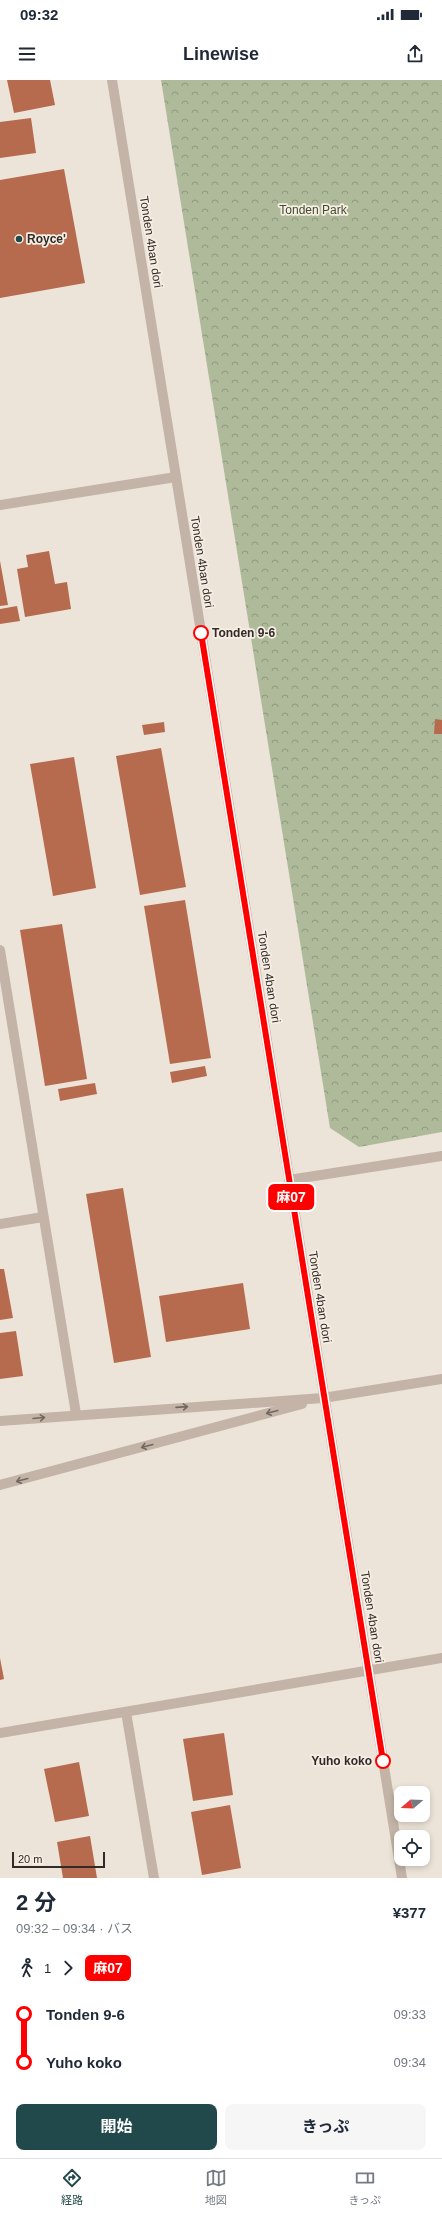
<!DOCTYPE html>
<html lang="ja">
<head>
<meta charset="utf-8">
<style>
	body { margin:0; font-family:Arial,"Noto Sans JP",sans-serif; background:#f6f6f7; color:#1f2937; height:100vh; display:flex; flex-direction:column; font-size:15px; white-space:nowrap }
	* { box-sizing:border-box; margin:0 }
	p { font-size:13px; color:#747a83 }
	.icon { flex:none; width:22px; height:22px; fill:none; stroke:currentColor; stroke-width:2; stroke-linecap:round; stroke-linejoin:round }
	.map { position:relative; height:1798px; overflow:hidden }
	.details { display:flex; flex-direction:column; background:#fff; flex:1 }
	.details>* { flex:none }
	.badge { padding:0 8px; border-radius:6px; font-size:14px; line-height:26px }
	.needle { width:26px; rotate:251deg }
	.buttons { position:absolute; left:394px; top:1706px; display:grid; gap:8px }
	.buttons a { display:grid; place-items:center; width:36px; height:36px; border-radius:8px; background:#fff; box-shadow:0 2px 6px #0003; font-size:20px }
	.scale { position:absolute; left:12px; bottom:10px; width:93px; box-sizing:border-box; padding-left:4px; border:2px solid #312a26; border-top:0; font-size:11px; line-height:14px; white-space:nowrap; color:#312a26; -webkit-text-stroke:3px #f6eee4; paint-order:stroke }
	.map>.badge { position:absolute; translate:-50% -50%; box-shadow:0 0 0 2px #fff }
	.legs { display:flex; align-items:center; gap:6px; height:44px; padding:0 16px; font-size:13px }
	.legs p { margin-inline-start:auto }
	.overview { display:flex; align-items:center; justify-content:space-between; height:68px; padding:0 16px }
	h1 { font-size:22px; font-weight:700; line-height:30px }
	.primary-button { display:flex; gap:8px; margin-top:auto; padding:8px 16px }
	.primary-button a { flex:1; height:46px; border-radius:8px; background:#21494c; color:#fff; font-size:16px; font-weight:700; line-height:46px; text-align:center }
	.primary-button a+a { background:#f6f6f7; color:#1f2937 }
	ul { padding:0 16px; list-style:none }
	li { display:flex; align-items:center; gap:14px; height:48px; font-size:15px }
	li i { display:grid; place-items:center; width:6px; height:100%; margin:0 5px; background:currentColor }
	li i::after { content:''; width:10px; height:10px; margin:-5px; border:3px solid; border-radius:50%; background:#fff }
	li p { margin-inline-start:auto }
	li:first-child i { background:linear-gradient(#0000 50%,currentColor 0) }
	li:last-child i { background:linear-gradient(currentColor 50%,#0000 0) }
	.status { display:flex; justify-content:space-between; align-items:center; height:28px; padding:0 20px; background:#fff; direction:ltr }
	.status svg { height:11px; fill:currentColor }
	header { display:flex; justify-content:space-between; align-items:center; height:52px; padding:0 16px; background:#fff; font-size:18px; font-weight:700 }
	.dock { display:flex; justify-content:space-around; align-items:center; height:56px; border-top:1px solid #e0e1e3; background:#fff; font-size:11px; color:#747a83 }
	.dock a { display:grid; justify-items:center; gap:2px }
	.dock .active { color:#21494c }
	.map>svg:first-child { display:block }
</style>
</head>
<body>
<div class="status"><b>09:32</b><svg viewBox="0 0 49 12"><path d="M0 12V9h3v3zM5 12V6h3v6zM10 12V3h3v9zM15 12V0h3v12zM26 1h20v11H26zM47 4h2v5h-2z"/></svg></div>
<header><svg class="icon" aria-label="menu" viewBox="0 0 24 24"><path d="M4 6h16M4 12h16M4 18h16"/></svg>Linewise<svg class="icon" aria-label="share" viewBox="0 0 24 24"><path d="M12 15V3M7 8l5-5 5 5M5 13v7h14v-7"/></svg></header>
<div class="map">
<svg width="442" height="1798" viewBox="0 0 442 1798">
	<defs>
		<pattern id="park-crowns" width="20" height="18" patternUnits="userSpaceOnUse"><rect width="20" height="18" fill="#afba9b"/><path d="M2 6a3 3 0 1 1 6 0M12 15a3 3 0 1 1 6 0" fill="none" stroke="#8f977e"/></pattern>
	</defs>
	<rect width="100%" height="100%" fill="#ede4d9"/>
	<polygon fill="url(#park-crowns)" points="161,0 442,0 442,1052 359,1067 330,1048"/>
	<g fill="#b66a4e">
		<polygon points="7,0 50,0 55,25 14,33"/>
		<polygon points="31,38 36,73 0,78 0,42"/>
		<polygon points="64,89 85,203 0,218 0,100"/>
		<polygon points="49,471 55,504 67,502 71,529 25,537 17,489 28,487 26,475"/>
		<polygon points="0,481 8,525 0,526"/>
		<polygon points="17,526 20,541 0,544 0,529"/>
		<polygon points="435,639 442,640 442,654 434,654"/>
		<polygon points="164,642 165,652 144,655 142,645"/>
		<polygon points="161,668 186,807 140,815 116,676"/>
		<polygon points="74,677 96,808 53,816 30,684"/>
		<polygon points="185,820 211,978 170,984 144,826"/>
		<polygon points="62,844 87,999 45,1006 20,850"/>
		<polygon points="205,986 207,996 172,1003 170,992"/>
		<polygon points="95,1003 97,1014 60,1021 58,1009"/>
		<polygon points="123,1108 151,1277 114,1283 86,1114"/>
		<polygon points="0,1189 4,1189 13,1238 0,1240"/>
		<polygon points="243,1203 250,1249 166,1262 159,1216"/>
		<polygon points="16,1251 23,1296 0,1299 0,1253"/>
		<polygon points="0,1578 4,1599 0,1600"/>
		<polygon points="224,1653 233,1715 193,1721 183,1659"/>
		<polygon points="79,1682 89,1736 55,1742 44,1689"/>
		<polygon points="230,1725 241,1788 202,1795 191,1732"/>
		<polygon points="90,1756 97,1798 63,1798 57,1762"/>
	</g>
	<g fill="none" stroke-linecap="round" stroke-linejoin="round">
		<g stroke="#c3b4a7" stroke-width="10">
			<polyline points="112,0 402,1798"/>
			<polyline points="0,425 176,397"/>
			<polyline points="0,870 76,1334"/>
			<polyline points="289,1100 442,1076"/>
			<polyline points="0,1144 43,1137"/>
			<polyline points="0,1341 323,1318 442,1299"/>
			<polyline points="0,1405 302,1324"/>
			<polyline points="126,1632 154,1798"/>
			<polyline points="0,1653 442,1578"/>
		</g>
	</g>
	<defs><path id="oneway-shaft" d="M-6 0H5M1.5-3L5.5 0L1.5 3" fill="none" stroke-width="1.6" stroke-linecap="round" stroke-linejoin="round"/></defs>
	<g stroke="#736860">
		<use href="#oneway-shaft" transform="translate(182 1327) rotate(-4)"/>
		<use href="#oneway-shaft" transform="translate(272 1332) rotate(165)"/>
		<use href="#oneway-shaft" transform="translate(39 1338) rotate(-5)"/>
		<use href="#oneway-shaft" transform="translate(147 1366) rotate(165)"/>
		<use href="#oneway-shaft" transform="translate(22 1400) rotate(165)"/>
	</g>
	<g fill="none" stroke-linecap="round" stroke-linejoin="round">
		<defs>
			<polyline id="line-1" points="201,553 383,1681"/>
		</defs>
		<use href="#line-1" stroke="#fff" stroke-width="9"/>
		<use href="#line-1" stroke="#f00" stroke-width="6"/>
	</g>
	<circle fill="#21494c" stroke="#f6eee4" stroke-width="1.5" cx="19" cy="159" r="4"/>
	<g fill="#fff" stroke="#f00" stroke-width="2">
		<circle cx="201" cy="553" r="7"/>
		<circle cx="383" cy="1681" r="7"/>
	</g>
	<g text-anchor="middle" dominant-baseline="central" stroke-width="3.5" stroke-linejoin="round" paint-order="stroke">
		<g font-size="12" fill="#404c2d" stroke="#f6eee4">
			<text x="313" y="130">Tonden Park</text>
		</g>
		<g font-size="12" font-weight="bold" fill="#312a26" stroke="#f6eee4" text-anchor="start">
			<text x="27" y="159">Royce'</text>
		</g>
		<g font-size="12" fill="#312a26" stroke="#f6eee4">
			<text transform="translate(151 162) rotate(81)">Tonden 4ban dori</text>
			<text transform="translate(202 482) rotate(81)">Tonden 4ban dori</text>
			<text transform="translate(269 897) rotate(81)">Tonden 4ban dori</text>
			<text transform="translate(320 1217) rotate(81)">Tonden 4ban dori</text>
			<text transform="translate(372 1537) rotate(81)">Tonden 4ban dori</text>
		</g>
		<g font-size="12" font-weight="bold" fill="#312a26" stroke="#f6eee4" text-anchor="start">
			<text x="212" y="553">Tonden 9-6</text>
			<text x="372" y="1681" text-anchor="end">Yuho koko</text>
		</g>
	</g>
</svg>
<div class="buttons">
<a><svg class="needle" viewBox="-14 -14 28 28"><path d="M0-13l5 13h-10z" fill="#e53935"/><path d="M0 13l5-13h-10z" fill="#747a83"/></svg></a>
<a><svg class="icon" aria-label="locate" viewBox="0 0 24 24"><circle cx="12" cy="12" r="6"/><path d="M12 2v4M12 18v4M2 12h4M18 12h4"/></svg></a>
</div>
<div class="scale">20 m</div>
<b class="badge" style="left:291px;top:1117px;background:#f00;color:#fff">麻07</b>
</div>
<section class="details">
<div class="overview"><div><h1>2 分</h1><p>09:32 – 09:34 · バス</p></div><b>¥377</b></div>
<div class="legs"><svg class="icon" aria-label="walk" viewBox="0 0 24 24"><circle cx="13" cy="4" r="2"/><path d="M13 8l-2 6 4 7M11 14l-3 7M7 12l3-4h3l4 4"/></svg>1<svg class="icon" aria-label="forward" viewBox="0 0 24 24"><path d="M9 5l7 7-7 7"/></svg><b class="badge" style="background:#f00;color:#fff">麻07</b></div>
<ul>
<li><i style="color:#f00"></i><b>Tonden 9-6</b><p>09:33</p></li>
<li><i style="color:#f00"></i><b>Yuho koko</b><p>09:34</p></li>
</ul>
<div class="primary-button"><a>開始</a><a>きっぷ</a></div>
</section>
<nav class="dock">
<a class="active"><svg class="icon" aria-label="directions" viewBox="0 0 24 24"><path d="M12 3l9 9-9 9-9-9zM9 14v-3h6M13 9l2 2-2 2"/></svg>経路</a>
<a><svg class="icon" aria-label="map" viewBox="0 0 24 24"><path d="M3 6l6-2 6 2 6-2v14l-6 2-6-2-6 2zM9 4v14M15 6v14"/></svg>地図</a>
<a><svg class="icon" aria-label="tickets" viewBox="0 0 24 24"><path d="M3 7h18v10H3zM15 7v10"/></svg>きっぷ</a>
</nav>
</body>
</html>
